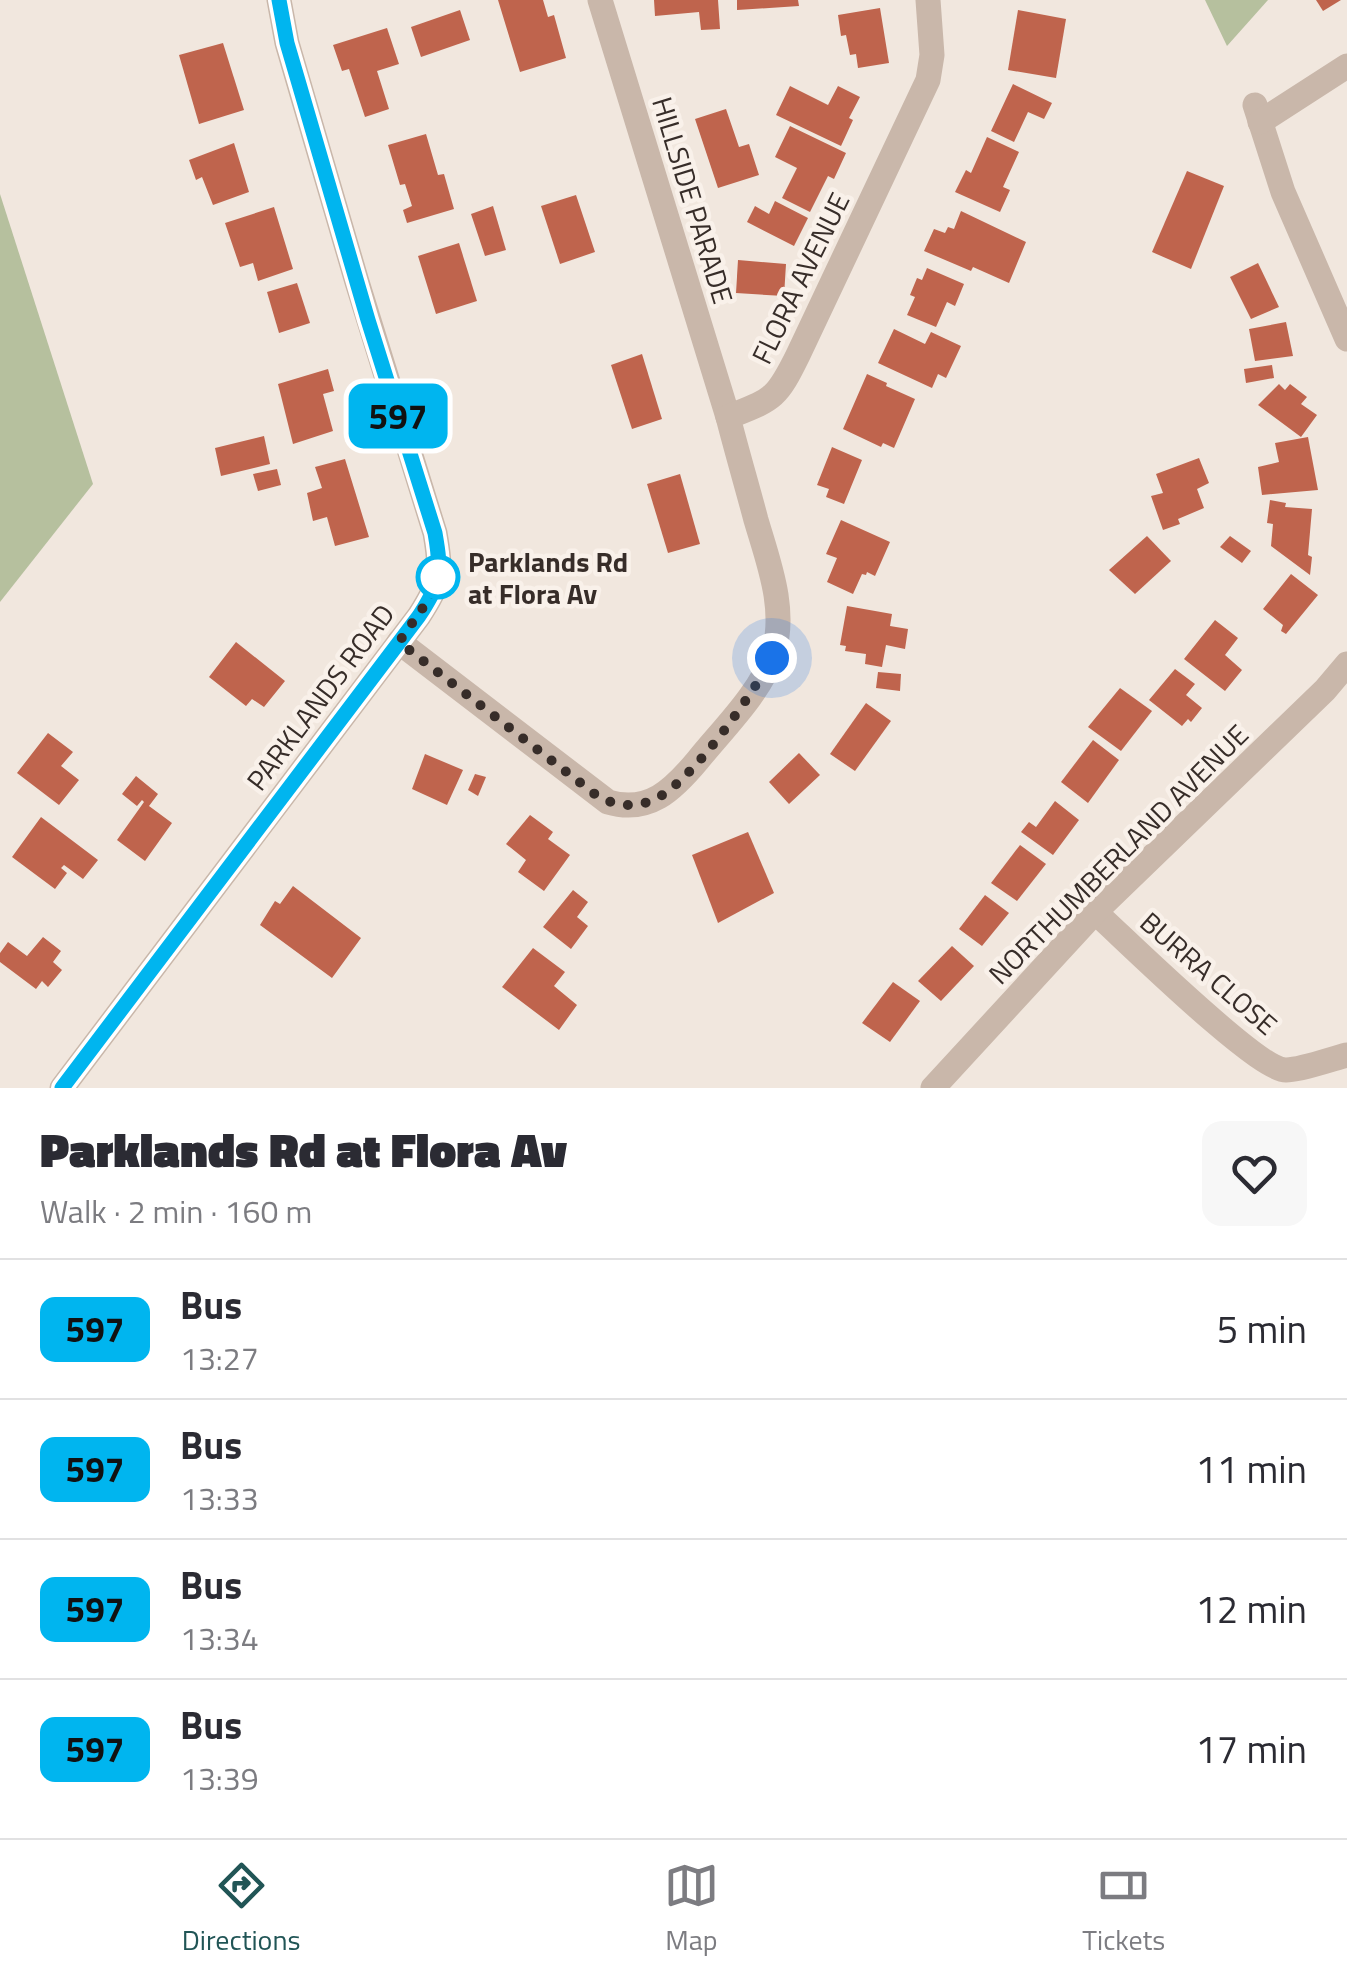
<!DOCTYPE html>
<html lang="en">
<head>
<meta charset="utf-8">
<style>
	body { margin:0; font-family:"Titillium Web",sans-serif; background:#f7f7f7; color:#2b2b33; height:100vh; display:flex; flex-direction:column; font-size:38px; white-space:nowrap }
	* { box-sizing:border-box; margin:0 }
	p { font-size:32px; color:#7c7c81 }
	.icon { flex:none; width:55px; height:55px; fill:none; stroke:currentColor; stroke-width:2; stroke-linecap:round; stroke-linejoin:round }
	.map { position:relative; height:1088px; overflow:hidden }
	.sheet { display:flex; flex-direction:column; background:#fff; flex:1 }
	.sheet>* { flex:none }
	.badge { padding:0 20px; border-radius:15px; font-size:35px; line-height:65px }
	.you { position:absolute; width:50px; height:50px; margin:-25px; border:8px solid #fff; border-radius:50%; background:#1a73e8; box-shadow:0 0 0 15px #1a73e833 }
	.map>.badge { position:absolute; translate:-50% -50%; box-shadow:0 0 0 5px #fff }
	.round { display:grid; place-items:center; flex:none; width:105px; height:105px; border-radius:20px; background:#f7f7f7 }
	.summary { display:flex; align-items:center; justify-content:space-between; height:170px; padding:0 40px }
	h1 { font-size:48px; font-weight:800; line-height:75px }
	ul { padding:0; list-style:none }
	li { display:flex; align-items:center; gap:30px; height:140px; padding:0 40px; border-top:2px solid #e1e1e2 }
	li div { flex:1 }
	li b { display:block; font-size:38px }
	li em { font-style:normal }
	li .badge { min-width:110px; font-weight:700; text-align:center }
	.menu { display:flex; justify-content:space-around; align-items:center; height:140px; border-top:2px solid #e1e1e2; background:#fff; font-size:28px; color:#7c7c81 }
	.menu a { display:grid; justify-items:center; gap:5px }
	.menu .selected { color:#215556 }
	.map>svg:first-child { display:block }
</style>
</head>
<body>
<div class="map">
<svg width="1347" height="1088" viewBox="0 0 1347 1088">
	<rect width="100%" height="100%" fill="#f1e7de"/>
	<g fill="#b6c09e">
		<polygon points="1205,0 1268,0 1227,46"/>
		<polygon points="0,194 93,484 0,602"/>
	</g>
	<g fill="#bf644d">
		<polygon points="498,0 543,0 548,17 554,15 566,58 520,72"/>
		<polygon points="654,0 718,0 720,29 701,30 699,12 655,16"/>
		<polygon points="737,0 798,0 799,6 737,10"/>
		<polygon points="1316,0 1341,0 1323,11"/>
		<polygon points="880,8 889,63 858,68 856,54 850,55 846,35 841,36 838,15"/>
		<polygon points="460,10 470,40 421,57 411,27"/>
		<polygon points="1018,10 1066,19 1056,78 1008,70"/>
		<polygon points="387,28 399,64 377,71 389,109 365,117 349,69 342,71 333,45"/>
		<polygon points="223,43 244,110 199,124 179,55"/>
		<polygon points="1013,84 1052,103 1044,119 1028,112 1014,142 991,131"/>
		<polygon points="790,86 828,105 838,86 860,97 849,118 853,120 841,146 776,115"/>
		<polygon points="726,109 739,147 749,144 759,175 718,188 695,119"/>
		<polygon points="790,126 846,153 834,179 828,176 810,212 782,198 797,168 775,157"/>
		<polygon points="426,134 438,175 444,174 454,209 407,223 403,210 412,206 405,184 400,185 388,145"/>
		<polygon points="987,137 1019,152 1003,187 1010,190 1000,212 955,192 966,170 971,173"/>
		<polygon points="234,143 249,192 213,205 202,177 196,180 189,160"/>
		<polygon points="1187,171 1224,186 1191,269 1152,252"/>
		<polygon points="576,195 595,252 560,264 541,206"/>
		<polygon points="775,201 808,218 794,246 747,222 755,206 769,214"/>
		<polygon points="493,206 506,250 485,256 471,214"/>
		<polygon points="274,207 293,269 258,281 253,263 240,267 225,223"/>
		<polygon points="961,211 1026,242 1009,283 973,267 971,271 924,251 934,229 945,233 948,227 954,229"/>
		<polygon points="459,243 477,301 436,314 418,256"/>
		<polygon points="738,260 786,264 784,296 736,293"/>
		<polygon points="1258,263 1279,307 1251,319 1230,277"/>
		<polygon points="927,268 964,284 955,306 947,302 936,327 907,315 915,297 910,295 917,278 922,280"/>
		<polygon points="297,283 310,323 279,333 267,292"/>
		<polygon points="1286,322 1293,356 1255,361 1249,329"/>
		<polygon points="894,329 925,344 931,332 961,346 946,378 938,374 932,388 878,363"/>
		<polygon points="642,354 662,419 632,429 611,365"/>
		<polygon points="1272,365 1274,378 1246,383 1244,369"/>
		<polygon points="328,369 334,391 323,394 333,431 293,444 278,384"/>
		<polygon points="867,374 887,383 886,386 915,399 894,448 883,443 881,447 843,429"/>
		<polygon points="1279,384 1285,390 1290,384 1307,397 1301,404 1317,415 1301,437 1258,405"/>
		<polygon points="264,436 270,464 221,476 215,448"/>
		<polygon points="1308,437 1318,490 1262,495 1258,467 1279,462 1275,443"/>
		<polygon points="832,447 862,460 844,504 826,497 829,489 817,485"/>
		<polygon points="1199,458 1209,483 1197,489 1204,508 1178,519 1180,524 1163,530 1151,496 1163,493 1156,474"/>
		<polygon points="345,459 369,537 335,546 327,517 313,521 307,493 322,488 315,467"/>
		<polygon points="277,469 281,485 258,491 253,474"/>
		<polygon points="680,474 700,544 668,553 647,484"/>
		<polygon points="1270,500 1286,503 1285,507 1312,509 1308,555 1312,557 1310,575 1271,546 1273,524 1267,523"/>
		<polygon points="841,520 890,542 875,576 867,572 866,575 862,574 853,594 827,582 837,558 826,554"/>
		<polygon points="1147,536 1171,561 1135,594 1109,570"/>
		<polygon points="1230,536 1251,551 1242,563 1220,547"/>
		<polygon points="1291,574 1318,595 1286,634 1281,631 1283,625 1263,609"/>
		<polygon points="847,606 892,614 890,626 908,629 905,649 886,645 882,667 865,664 866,654 845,651 846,646 840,645"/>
		<polygon points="1215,620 1238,638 1225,655 1242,670 1225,691 1184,659"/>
		<polygon points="236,642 285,681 264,707 252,699 246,706 209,677"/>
		<polygon points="1175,669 1195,684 1186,695 1202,708 1191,722 1188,719 1182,726 1149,700"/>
		<polygon points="878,672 901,674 900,691 876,688"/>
		<polygon points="1120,688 1152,711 1121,751 1088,727"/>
		<polygon points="866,703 891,721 855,771 830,754"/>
		<polygon points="48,733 73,752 61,766 79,780 59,805 17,773"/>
		<polygon points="1093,740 1119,760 1088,803 1061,782"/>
		<polygon points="799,753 820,775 789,804 769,782"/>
		<polygon points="425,754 463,770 447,805 412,789"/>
		<polygon points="475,774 486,777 478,796 468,790"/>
		<polygon points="136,776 158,794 149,806 172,823 145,861 117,840 144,802 142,800 137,806 122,794"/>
		<polygon points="1055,801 1079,820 1053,855 1021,832 1029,822 1036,827"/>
		<polygon points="530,815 553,832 548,839 570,855 544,891 518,872 526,860 506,844"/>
		<polygon points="41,817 98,860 83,879 64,865 61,868 67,873 55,889 12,857"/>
		<polygon points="748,832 774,893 718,923 692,855"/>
		<polygon points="1020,845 1046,864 1017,901 991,883"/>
		<polygon points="293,886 361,938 332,978 260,925 275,901 280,904"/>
		<polygon points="573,890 588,902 577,917 588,926 571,949 543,927"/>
		<polygon points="985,895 1009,913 982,946 959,929"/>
		<polygon points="43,937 61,951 53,962 62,970 48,987 42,981 36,989 0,962 0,953 8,942 27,956"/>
		<polygon points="952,946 974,966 941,1001 918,981"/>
		<polygon points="533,948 565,972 554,986 577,1005 559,1030 502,987"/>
		<polygon points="893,982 920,1001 890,1042 862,1023"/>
	</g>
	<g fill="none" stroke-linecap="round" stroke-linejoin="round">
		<g stroke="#c9b7aa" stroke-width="25">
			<polyline points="600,0 728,417"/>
			<polyline points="1255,105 1283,192 1347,339"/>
			<polyline points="1260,122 1347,66"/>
			<path d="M 399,642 L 608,802 C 649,814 673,790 698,760 C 722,730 761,692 773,655 C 787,610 769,564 756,520 C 747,486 737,452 728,417 C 773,399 776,400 798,355 L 928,80 L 932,55 L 928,0"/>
			<path d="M 1095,912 C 1124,938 1257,1070 1286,1070 C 1301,1070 1331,1059 1347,1055"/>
			<path d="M 62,1088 L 419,616 C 441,582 442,573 435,533 L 357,282 L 287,43 L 279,0"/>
			<polyline points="933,1088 1095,912 1325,690 1347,664"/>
		</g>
	</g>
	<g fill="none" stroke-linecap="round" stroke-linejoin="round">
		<defs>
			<path id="line" d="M 62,1088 L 419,616 C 441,582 442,573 435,533 L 368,320 L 297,77 L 287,43 L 279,0"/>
		</defs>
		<use href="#line" stroke="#fff" stroke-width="22"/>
		<use href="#line" stroke="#00b5ef" stroke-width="15"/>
		<path stroke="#372d29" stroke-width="10" stroke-dasharray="0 18" d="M 438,577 L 436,589 L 399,642 L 596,795 C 615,806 634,809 655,799 C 692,782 752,695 772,658"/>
	</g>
	<circle fill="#fff" stroke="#00b5ef" stroke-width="5" cx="438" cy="577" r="20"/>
	<g text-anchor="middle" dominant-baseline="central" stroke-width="9" stroke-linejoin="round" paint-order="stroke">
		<g font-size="28" fill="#372d29" stroke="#f9f1ea">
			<text transform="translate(693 200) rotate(73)">HILLSIDE PARADE</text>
			<text transform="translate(800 278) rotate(-64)">FLORA AVENUE</text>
			<text transform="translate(320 697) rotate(-53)">PARKLANDS ROAD</text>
			<text transform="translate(1118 854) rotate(-45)">NORTHUMBERLAND AVENUE</text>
			<text transform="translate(1209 973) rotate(41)">BURRA CLOSE</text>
		</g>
		<g font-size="28" font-weight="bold" fill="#372d29" stroke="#f9f1ea" text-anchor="start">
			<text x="468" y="561">Parklands Rd<tspan x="468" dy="32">at Flora Av</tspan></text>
		</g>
	</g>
</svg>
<div class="you" style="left:772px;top:658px"></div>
<b class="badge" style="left:398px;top:416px;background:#00b5ef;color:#111">597</b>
</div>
<section class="sheet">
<div class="summary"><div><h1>Parklands Rd at Flora Av</h1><p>Walk · 2 min · 160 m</p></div><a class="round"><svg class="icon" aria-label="heart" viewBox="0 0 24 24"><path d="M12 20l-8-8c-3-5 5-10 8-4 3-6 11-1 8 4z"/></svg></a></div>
<ul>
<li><span class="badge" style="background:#00b5ef;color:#111">597</span><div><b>Bus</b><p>13:27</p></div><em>5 min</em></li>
<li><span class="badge" style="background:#00b5ef;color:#111">597</span><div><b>Bus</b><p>13:33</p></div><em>11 min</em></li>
<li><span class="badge" style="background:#00b5ef;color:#111">597</span><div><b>Bus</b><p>13:34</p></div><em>12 min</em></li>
<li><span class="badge" style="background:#00b5ef;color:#111">597</span><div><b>Bus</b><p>13:39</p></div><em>17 min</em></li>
</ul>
</section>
<nav class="menu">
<a class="selected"><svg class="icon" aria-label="directions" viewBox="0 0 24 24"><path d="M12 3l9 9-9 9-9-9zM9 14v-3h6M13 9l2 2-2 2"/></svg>Directions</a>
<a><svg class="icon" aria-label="map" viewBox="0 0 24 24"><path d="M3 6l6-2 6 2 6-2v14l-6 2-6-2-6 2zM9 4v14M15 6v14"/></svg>Map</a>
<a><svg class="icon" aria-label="tickets" viewBox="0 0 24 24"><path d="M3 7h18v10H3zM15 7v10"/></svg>Tickets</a>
</nav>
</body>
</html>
